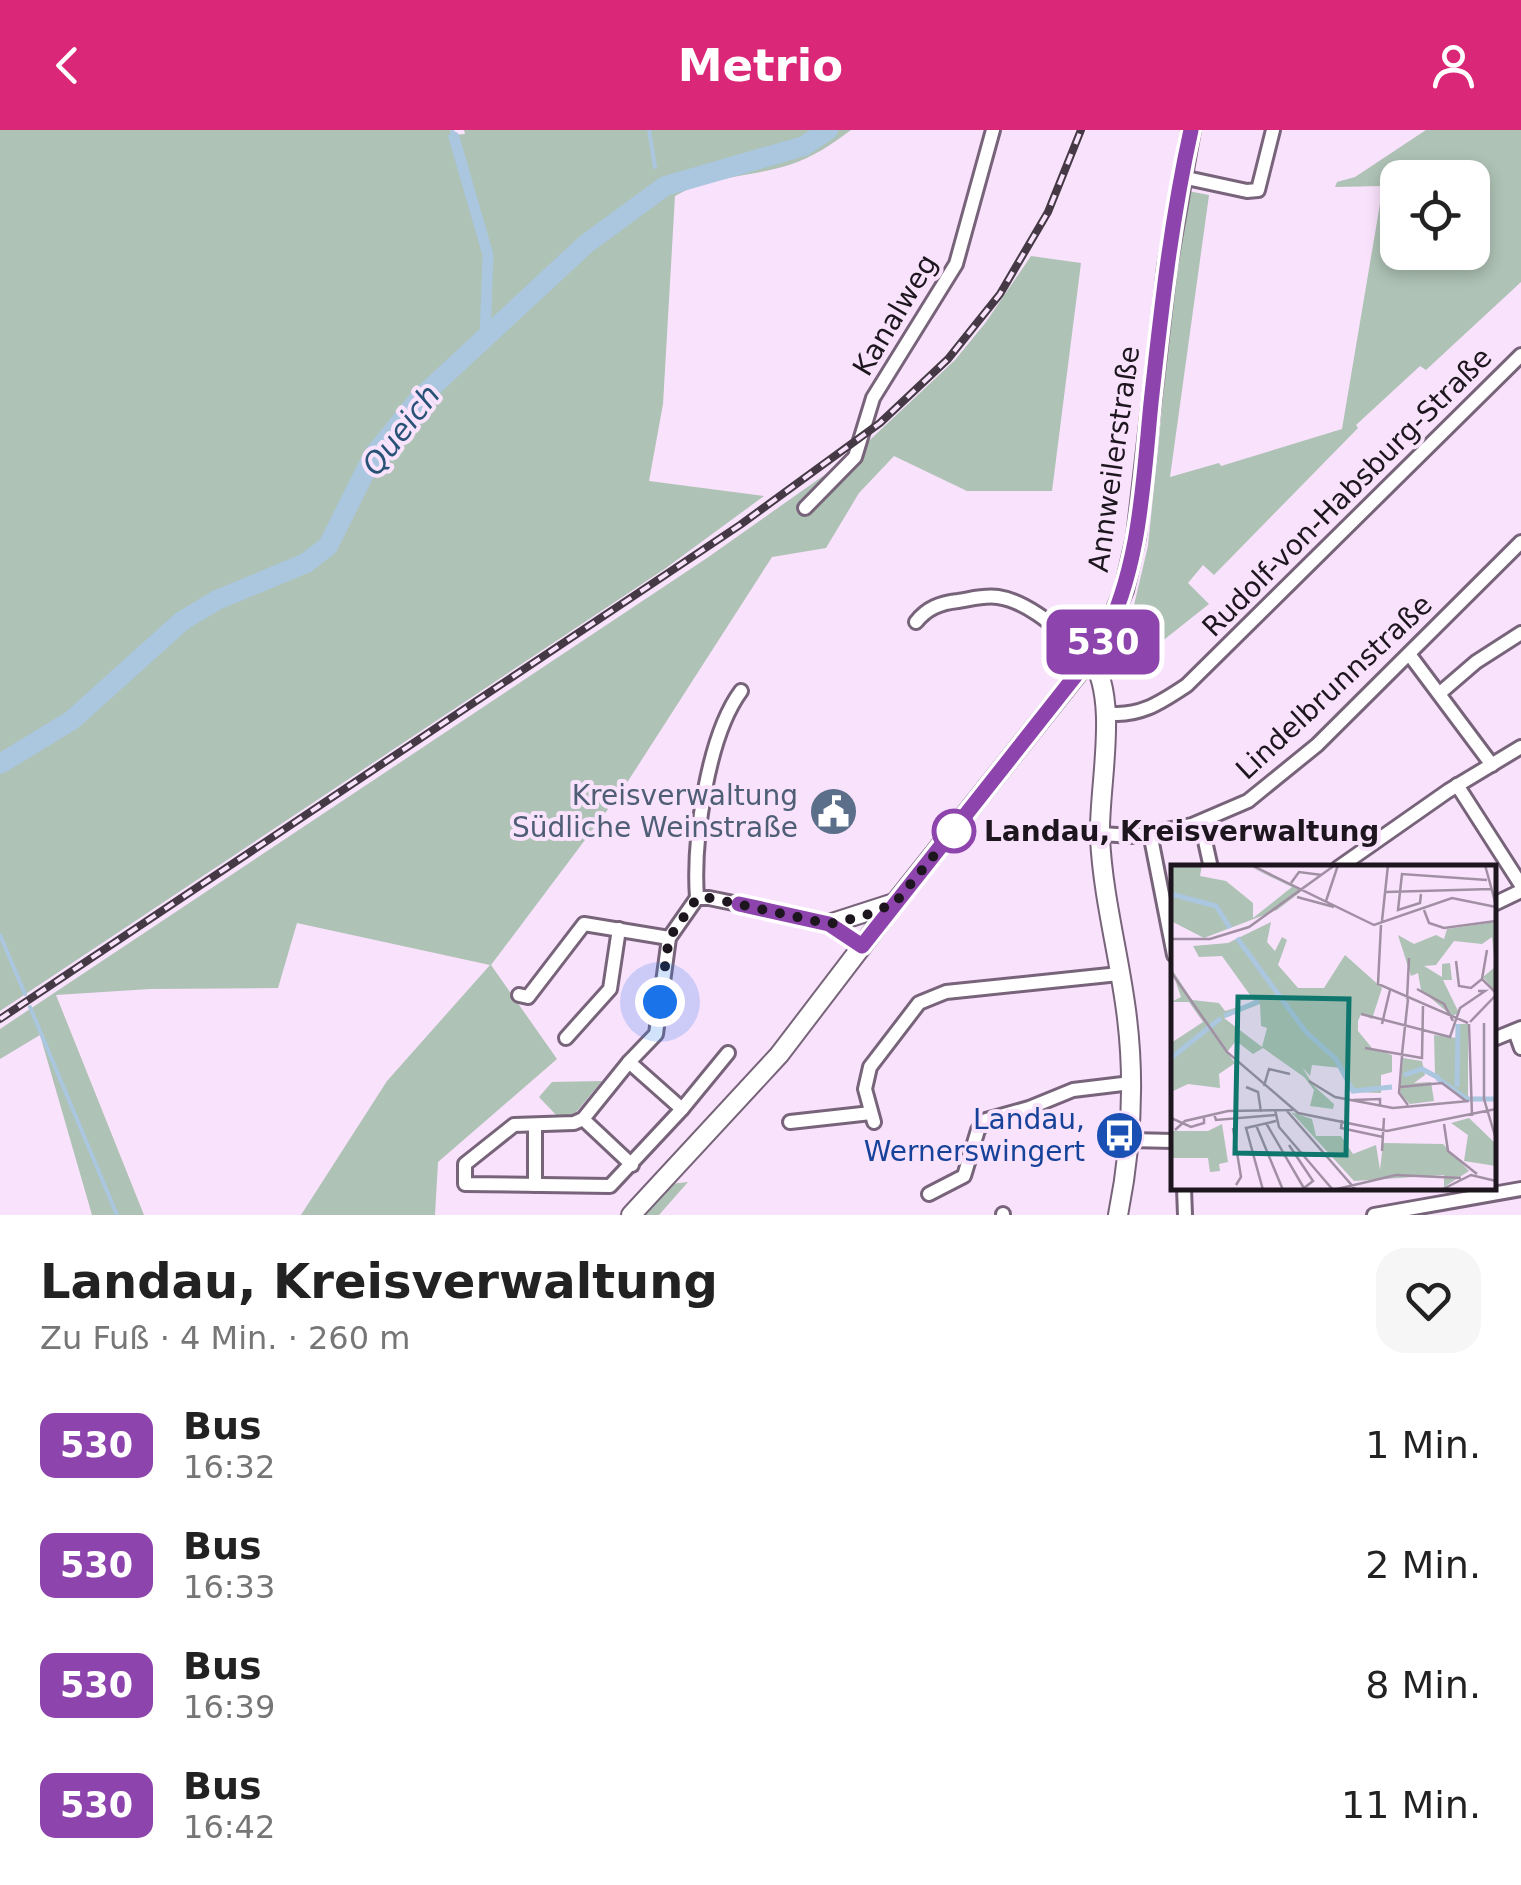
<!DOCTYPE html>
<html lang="de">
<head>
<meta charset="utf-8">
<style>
	body { margin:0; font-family:"DejaVu Sans",sans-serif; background:#f6f6f6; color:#222; height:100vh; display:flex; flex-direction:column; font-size:38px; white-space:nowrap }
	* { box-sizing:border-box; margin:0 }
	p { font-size:32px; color:#767676 }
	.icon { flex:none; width:55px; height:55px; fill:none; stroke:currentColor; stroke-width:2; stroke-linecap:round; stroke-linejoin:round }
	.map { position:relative; height:1085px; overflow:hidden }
	.drawer { display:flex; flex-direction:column; background:#fff; flex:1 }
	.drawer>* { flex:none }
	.badge { padding:0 20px; border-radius:15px; font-size:35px; line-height:65px }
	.tools { position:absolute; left:1380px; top:30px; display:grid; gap:20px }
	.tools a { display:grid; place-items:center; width:110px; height:110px; border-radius:20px; background:#fff; box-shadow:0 5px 15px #0003; font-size:50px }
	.you { position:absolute; width:50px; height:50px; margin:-25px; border:8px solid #fff; border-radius:50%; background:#1a73e8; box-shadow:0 0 0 15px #1a73e833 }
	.map>.badge { position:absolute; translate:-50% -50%; box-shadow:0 0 0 5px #fff }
	.round { display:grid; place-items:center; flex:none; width:105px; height:105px; border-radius:30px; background:#f6f6f6 }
	.head { display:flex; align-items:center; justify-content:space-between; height:170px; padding:0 40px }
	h1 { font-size:48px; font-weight:800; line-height:75px }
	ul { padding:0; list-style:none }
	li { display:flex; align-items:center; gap:30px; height:120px; padding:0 40px }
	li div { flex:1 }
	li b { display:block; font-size:38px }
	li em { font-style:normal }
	li .badge { min-width:110px; font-weight:700; text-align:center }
	header { display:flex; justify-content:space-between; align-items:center; height:130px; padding:0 40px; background:#db2777; color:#fff; font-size:45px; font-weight:800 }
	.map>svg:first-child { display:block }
</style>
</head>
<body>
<header><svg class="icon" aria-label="back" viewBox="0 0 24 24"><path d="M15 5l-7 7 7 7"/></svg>Metrio<svg class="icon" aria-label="person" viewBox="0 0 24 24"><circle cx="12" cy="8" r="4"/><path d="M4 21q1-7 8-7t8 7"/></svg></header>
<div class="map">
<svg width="1521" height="1085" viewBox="0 0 1521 1085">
	<rect width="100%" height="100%" fill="#f9e2fc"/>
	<g fill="#aec2b5" fill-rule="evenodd">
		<path d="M 0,0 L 450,0 L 452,5 L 465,4 L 464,0 L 851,0 C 832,14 812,28 789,35 C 751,47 711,46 675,66 L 663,274 L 649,351 L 764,366 L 666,438 L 0,881 Z"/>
		<path d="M 1426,0 L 1521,0 L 1521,152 L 1426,240 L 1420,236 L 1356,295 L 1358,298 L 1214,445 L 1203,435 L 1188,453 L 1209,474 L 1117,547 L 1148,416 L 1177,132 L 1188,61 L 1209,65 L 1170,347 L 1219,333 L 1221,336 L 1342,299 L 1383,56 L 1335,57 L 1337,52 L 1355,47 ZM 1398,48 L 1472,48 L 1472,122 L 1398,122 Z"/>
		<polygon points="1031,126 1081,133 1052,361 967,361 894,326 859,363 826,418 772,427 621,662 491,835 557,929 438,1032 435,1085 301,1085 387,951 490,835 297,793 278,858 150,859 56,865 144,1085 92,1085 40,905 0,929 0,899 707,428 857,322 955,230 986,192"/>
		<polygon points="602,951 572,987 558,987 539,967 552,952"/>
		<polygon points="688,1052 659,1085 640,1085 670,1054"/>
	</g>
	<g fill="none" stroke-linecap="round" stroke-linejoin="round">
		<g stroke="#abc6df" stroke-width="4">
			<polyline points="452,0 454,7"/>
			<polyline points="649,0 655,37"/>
			<polyline points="0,805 25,864"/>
			<polyline points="30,877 117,1085"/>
		</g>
		<polyline stroke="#abc6df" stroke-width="11" points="454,7 488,125 485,208"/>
		<polyline stroke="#abc6df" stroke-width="20" points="0,634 72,590 182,491 217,470 306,433 328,416 373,326 419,269 586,114 665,56 804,16 828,0"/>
		<defs>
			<g id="street">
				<polyline points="1182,47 1247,61 1258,60 1273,0"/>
				<polyline points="805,378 855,327 873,268 956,134 993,0"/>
				<path d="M 916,492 C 927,478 940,473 958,471 C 971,469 984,465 998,467 C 1033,472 1065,507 1091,528"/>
				<polyline points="1409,524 1492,635"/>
				<path d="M 741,561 C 707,607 693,712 697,768 L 709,768 L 816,790 L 829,794 L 863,816"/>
				<polyline points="1440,563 1476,532 1521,503"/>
				<path d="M 1105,583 C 1138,588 1160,573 1187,555 L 1521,225"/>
				<polyline points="1457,655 1521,755"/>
				<polyline points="1201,693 1211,738"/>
				<polyline points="1150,703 1174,825"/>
				<polyline points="1100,704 1135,706 1192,695 1248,671 1317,615 1521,412"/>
				<polyline points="1338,738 1448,661 1521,617"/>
				<polyline points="1494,774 1521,761"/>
				<polyline points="519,865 528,867 584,794 669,808"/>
				<polyline points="1515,901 1521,918"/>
				<polyline points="566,908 610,859 619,799"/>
				<polyline points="1494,909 1521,898"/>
				<polyline points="629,932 583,989 574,993 514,995 465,1034 465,1054 610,1056 682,979 728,923"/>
				<polyline points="682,979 629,932 656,904 669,808 697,768"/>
				<polyline points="583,989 632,1035"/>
				<polyline points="790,992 871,983"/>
				<polyline points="874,992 865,959 870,937 919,873 946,862 1119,844"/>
				<polyline points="1129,1010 1174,1011"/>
				<polyline points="535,1055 535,995"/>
				<polyline points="1184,1058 1185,1085"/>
				<polyline points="929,1064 964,1046 978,1000 986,990 1029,978 1073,960 1131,953"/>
				<polyline points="1003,1084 1003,1085"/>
				<polyline points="1374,1085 1521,1059"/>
			</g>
			<g id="secondary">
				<path d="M 1091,528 C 1120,570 1098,658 1100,708 C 1103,769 1120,828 1127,888 C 1135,954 1131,1020 1118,1085"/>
				<polyline points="829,794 894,773"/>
				<polyline points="631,1085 779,925 895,773 1102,513 1124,460 1136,407 1167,137 1191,0"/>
			</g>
		</defs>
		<use href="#street" stroke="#78647a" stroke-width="18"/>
		<use href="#secondary" stroke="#78647a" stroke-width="22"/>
		<use href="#street" stroke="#fff" stroke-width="12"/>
		<use href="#secondary" stroke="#fff" stroke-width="18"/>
		<defs>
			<polyline id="rail" points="0,889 740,395 880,293 948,229 1000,164 1048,82 1081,0"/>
		</defs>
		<use href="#rail" stroke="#443945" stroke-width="8"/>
		<use href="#rail" stroke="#f9e2fc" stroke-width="4" stroke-dasharray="11" stroke-linecap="butt"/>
	</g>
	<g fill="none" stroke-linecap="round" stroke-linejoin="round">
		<defs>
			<path id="line" d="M 739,774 L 829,794 L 862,816 L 1102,512 C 1140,439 1143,354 1151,273 C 1161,182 1171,90 1191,0"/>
		</defs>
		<use href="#line" stroke="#fff" stroke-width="22"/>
		<use href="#line" stroke="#8e44ad" stroke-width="15"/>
		<polyline stroke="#1e161f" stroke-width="10" stroke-dasharray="0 18" points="660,872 669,808 697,768 710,768 829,794 864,786 895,773 954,701"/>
	</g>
	<defs>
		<symbol id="civic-disc" viewBox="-11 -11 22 22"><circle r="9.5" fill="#5c6f8a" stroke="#f9e2fc"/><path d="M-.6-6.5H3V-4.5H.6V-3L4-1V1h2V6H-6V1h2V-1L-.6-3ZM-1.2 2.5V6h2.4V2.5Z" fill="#fff"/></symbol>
		<symbol id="bus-disc" viewBox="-11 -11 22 22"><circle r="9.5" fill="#1a4fb4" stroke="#f9e2fc"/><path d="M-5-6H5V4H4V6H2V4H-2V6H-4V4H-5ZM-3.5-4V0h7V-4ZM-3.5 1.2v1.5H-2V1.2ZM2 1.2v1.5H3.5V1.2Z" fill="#fff"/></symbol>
	</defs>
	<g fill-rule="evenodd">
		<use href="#civic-disc" x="806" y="654" width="55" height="55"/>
		<use href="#bus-disc" x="1092" y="978" width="55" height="55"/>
	</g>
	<circle fill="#fff" stroke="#8e44ad" stroke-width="5" cx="954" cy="701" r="20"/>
	<g text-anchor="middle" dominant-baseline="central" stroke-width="8" stroke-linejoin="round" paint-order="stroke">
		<g font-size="28" fill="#1e161f" stroke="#f9e2fc">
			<text transform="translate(895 185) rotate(-59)">Kanalweg</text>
			<text transform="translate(1114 329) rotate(-82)">Annweilerstraße</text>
			<text transform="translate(1347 362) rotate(-45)">Rudolf-von-Habsburg-Straße</text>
			<text transform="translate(1334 557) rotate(-43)">Lindelbrunnstraße</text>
		</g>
		<g font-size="28" fill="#4e5e75" stroke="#f9e2fc" text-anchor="end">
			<text x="798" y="665">Kreisverwaltung<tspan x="798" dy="32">Südliche Weinstraße</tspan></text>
		</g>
		<g font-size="28" font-weight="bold" fill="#1e161f" stroke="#f9e2fc" text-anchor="start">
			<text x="984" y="701">Landau, Kreisverwaltung</text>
		</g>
		<g font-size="28" fill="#164399" stroke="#f9e2fc" text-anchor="end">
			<text x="1085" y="989">Landau,<tspan x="1085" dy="32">Wernerswingert</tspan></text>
		</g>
		<g font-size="30" font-style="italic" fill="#285376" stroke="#f9e2fc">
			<text transform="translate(401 300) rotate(-52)">Queich</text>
		</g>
	</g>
	<g transform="translate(1171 735)">
		<rect width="325" height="325" fill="#f9e2fc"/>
		<path d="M 0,0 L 31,0 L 29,11 L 55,16 L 82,38 L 82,53 L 121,22 L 75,0 L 132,25 L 106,45 L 33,73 L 0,56 ZM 100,57 L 96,77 L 104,86 L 111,72 L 116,75 L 107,100 L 127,123 L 153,123 L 174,90 L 211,123 L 201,154 L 190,149 L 187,156 L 187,166 L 201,183 L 221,190 L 221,207 L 210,210 L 210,228 L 180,227 L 170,203 L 141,200 L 139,211 L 131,202 L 143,221 L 163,239 L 162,244 L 139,241 L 143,225 L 133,212 L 92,183 L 82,189 L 65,176 L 56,187 L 64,198 L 48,209 L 49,223 L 17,219 L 0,227 L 0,178 L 32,157 L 18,137 L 0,137 L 10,132 L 0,103 L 21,135 L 48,138 L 54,146 L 84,137 L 51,91 L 28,92 L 22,81 L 57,78 ZM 89,139 L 90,161 L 96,163 L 91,182 L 53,153 ZM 325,57 L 325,127 L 312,112 L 324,102 L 321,72 L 311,79 L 283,76 L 265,100 L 253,101 L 271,112 L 271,99 L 279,98 L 281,115 L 272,115 L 288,148 L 281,151 L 250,125 L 247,108 L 240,111 L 227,70 L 243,79 L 265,70 L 273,74 L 276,64 ZM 285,159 L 297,159 L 297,233 L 264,210 L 263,170 L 286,173 ZM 232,193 L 251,196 L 254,210 L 243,218 L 260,217 L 263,236 L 239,239 L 229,229 ZM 120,247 L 141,254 L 145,271 L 170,271 L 182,289 L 205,280 L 209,305 L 212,278 L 272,279 L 298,306 L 273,322 L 273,310 L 183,316 ZM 298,253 L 325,279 L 325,301 L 293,296 L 297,270 L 280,258 ZM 51,259 L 57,297 L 48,299 L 49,306 L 39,307 L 37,293 L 0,293 L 0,266 L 37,266 Z" fill="#aec2b5" fill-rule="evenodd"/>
		<path fill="none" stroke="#abc6df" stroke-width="5" d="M 0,29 L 45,41 L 59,63M 66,73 L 135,167 L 165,194 L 182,226 L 221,222M 53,151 L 88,136M 0,193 L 50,153M 233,210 L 251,204 L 268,213M 266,213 L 296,234 L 325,234M 286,222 L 287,159"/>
		<path fill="none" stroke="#a190a4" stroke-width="2.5" d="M 80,0 L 203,60 L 281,33 L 325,42M 314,0 L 325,40M 120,18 L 128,7 L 151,10M 215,27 L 320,24M 250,29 L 249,38 L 227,45 L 231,9 L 316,15M 126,32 L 163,42M 155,36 L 167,0M 253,45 L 258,58 L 273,63 L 325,56M 211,56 L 217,0M 210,60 L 207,119 L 297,158M 0,74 L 39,74 L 78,62 L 164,0M 316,85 L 311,114 L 325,128M 285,96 L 288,121 L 300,123 L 311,114M 0,107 L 56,187 L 127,248 L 216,266 L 325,244M 246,124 L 273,139 L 282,156M 236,134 L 238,93M 190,149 L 279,172 L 289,143 L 314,126 L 307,126M 299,157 L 325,130M 313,158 L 313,234 L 325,274M 211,159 L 219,125M 298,159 L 301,251M 194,183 L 251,193 L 252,141M 231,189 L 237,134M 231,191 L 228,228 L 237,240M 138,216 L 164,232 L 222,243 L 298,236M 93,221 L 98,204 L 119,209M 75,222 L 87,227 L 90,247M 229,222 L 271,218 L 295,236M 182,235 L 209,234 L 209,241M 104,245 L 108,262 L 162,325M 116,246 L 185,325M 43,249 L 45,255 L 104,250M 0,253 L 20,262 L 33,258 L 33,251M 171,255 L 170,263 L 212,272M 95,258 L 134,325M 273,259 L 277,286 L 306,309M 85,260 L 112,325M 62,263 L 70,312 L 65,320M 4,265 L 14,256 L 57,246 L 122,245M 118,280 L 142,316 L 133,323M 211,286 L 213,253M 92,325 L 75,263 L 105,256M 162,325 L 225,310 L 290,313M 270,325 L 300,310 L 325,316"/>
		<path fill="#0f766e" fill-opacity="0.15" stroke="#0f766e" stroke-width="5" d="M 67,132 L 178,134 L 175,290 L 64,288 Z"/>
		<rect width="325" height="325" fill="none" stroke="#1e161f" stroke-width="5"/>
	</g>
</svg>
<div class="tools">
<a><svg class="icon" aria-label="locate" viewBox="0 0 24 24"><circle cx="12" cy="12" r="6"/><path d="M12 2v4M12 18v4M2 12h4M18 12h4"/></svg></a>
</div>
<div class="you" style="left:660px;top:872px"></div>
<b class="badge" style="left:1103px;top:512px;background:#8e44ad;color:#fff">530</b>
</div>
<section class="drawer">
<div class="head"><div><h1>Landau, Kreisverwaltung</h1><p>Zu Fuß · 4 Min. · 260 m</p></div><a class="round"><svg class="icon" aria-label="heart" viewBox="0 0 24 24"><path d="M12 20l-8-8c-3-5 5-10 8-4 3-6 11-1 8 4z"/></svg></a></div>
<ul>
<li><span class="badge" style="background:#8e44ad;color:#fff">530</span><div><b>Bus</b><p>16:32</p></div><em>1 Min.</em></li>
<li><span class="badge" style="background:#8e44ad;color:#fff">530</span><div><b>Bus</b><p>16:33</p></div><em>2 Min.</em></li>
<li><span class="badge" style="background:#8e44ad;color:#fff">530</span><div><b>Bus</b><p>16:39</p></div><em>8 Min.</em></li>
<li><span class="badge" style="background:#8e44ad;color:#fff">530</span><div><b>Bus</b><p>16:42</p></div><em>11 Min.</em></li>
</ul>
</section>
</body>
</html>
